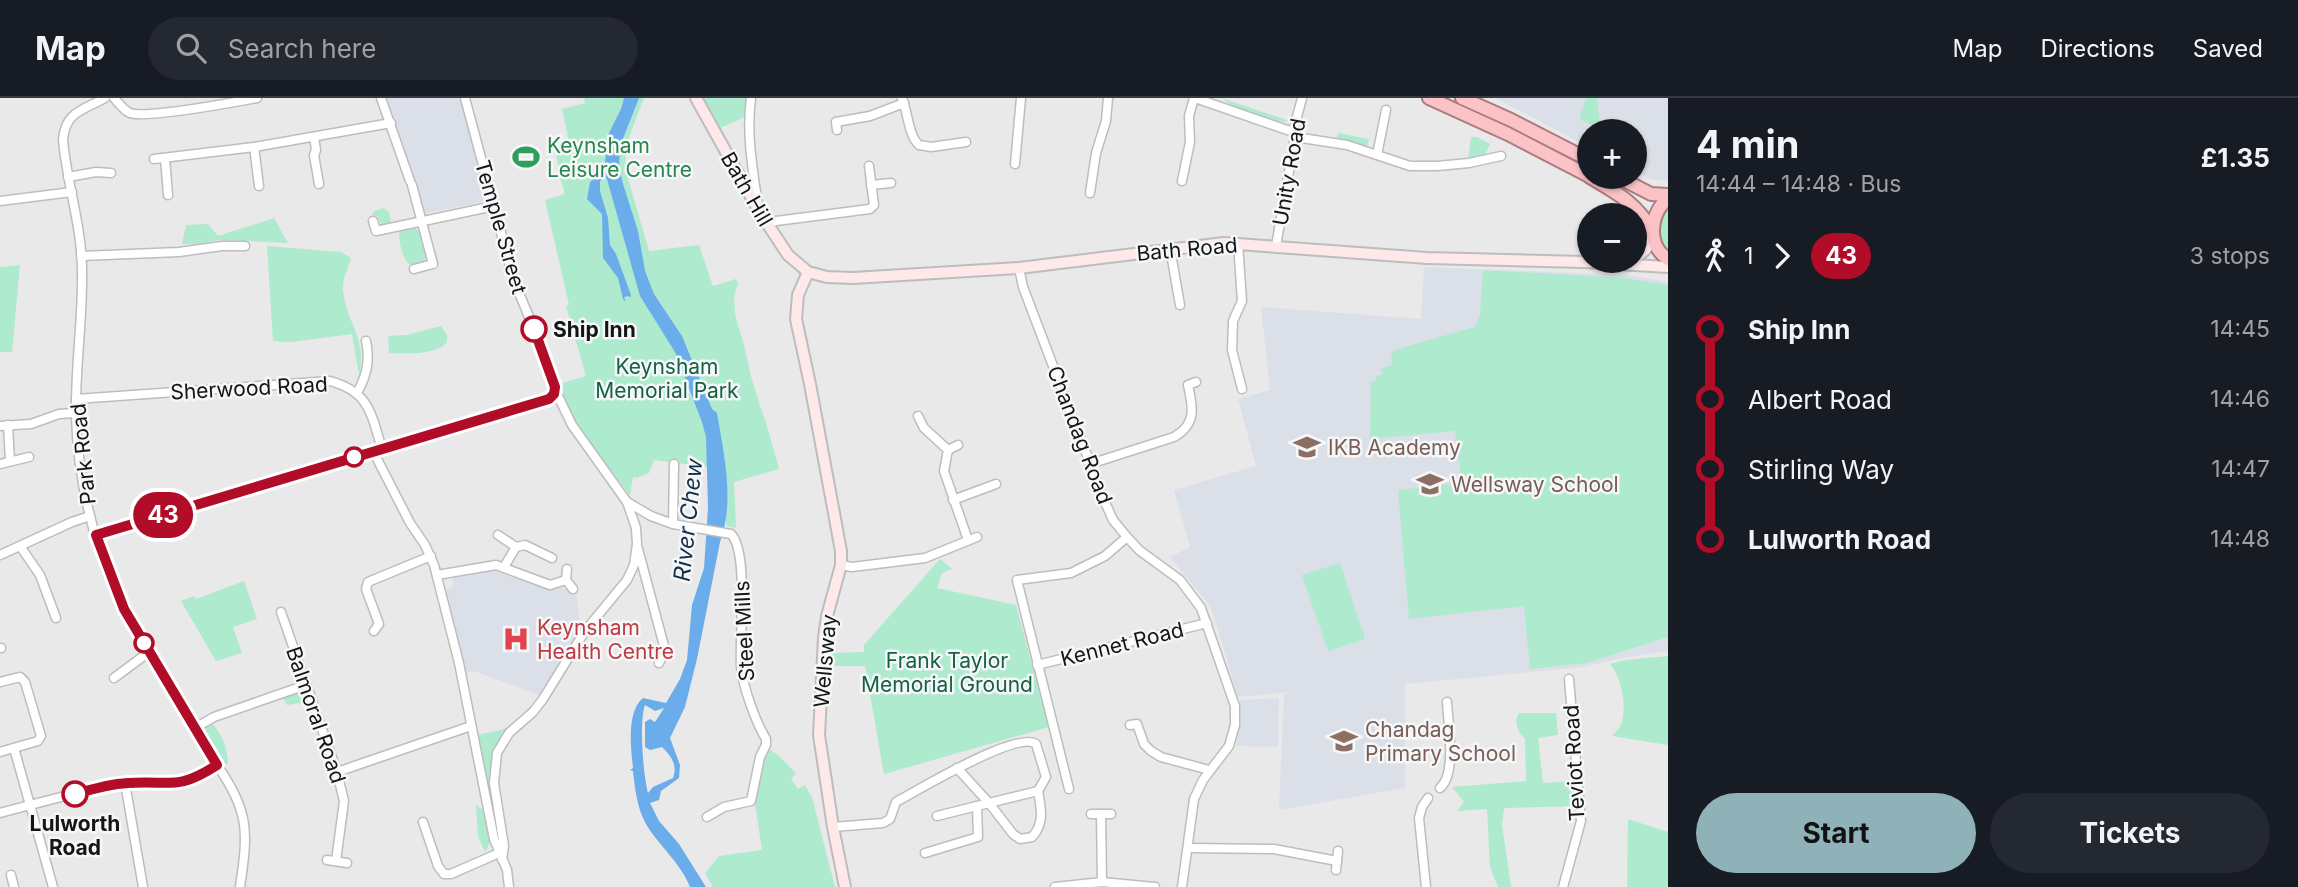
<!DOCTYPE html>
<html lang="en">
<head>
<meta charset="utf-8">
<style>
	body { margin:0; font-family:Inter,sans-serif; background:#242831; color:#f1f3f6; height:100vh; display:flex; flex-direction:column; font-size:26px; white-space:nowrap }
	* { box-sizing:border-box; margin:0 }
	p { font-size:23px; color:#9ea1a6 }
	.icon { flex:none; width:38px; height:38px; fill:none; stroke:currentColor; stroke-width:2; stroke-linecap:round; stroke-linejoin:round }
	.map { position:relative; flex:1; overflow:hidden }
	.sheet { display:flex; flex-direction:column; background:#171b24; width:630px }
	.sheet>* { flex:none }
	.badge { padding:0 14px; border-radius:23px; font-size:24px; line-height:46px }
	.fabs { position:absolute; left:1577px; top:21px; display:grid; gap:14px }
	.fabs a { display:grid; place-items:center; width:70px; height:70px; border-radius:50%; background:#171b24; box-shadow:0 2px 5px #0004; font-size:35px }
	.map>.badge { position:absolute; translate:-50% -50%; box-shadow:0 0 0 4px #fff }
	.legs { display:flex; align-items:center; gap:10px; height:77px; padding:0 28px; font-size:23px }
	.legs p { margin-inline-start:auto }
	.overview { display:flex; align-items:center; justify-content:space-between; height:119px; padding:0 28px }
	h1 { font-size:38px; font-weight:700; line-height:52px }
	.primary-button { display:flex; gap:14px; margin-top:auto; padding:14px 28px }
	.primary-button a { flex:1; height:80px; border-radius:42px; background:#8eb2b8; color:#111; font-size:28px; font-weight:700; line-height:80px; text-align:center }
	.primary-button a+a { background:#242831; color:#f1f3f6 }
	ul { padding:0 28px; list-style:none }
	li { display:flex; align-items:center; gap:24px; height:70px; font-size:26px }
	li i { display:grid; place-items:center; width:10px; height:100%; margin:0 9px; background:currentColor }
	li i::after { content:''; width:18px; height:18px; margin:-9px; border:5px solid; border-radius:50%; background:#171b24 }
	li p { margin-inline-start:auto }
	li:first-child i { background:linear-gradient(#0000 50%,currentColor 0) }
	li:last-child i { background:linear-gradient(currentColor 50%,#0000 0) }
	header { display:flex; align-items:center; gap:42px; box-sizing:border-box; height:98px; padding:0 35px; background:#171b24; border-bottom:2px solid #363941 }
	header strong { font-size:33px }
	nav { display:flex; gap:38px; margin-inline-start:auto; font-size:24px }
	.search { width:490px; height:63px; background:#242831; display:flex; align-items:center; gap:18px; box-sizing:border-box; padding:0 24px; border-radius:38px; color:#9ea1a6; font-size:26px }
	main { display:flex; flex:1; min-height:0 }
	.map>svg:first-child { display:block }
</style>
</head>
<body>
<header>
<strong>Map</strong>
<div class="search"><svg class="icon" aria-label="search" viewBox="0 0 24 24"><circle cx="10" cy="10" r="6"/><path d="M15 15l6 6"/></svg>Search here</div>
<nav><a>Map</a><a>Directions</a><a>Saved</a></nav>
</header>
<main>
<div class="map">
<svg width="1668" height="789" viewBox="0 0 1668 789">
	<rect width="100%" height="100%" fill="#e9e9ea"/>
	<g fill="#dbdfe7">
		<polygon points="387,0 460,0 488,101 487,103 422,116"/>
		<polygon points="1495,0 1668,0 1668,83 1650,81 1635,73 1634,33 1589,33 1589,49"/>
		<polygon points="1424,169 1628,177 1668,184 1668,553 1622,560 1584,569 1405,586 1405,690 1279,712 1284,596 1294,594 1238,599 1211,509 1170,459 1190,449 1174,392 1256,368 1238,301 1270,292 1261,209 1421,221"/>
		<polygon points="490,472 551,491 558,488 577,496 580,531 559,573 546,586 539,597 474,573 464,575 446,492 452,490 453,479"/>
		<polygon points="1279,600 1278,649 1236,648 1241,623 1240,602"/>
	</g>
	<g fill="#aeeacd">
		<path d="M 584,0 L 644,0 L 627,44 L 625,70 L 649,153 L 699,147 L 713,188 L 736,181 L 738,185 C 727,212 743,234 747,260 C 750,277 755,291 760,308 C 768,328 773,350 779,371 L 734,384 L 736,430 L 726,428 L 724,371 L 654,362 L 649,375 L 637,380 L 633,379 L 630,397 L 576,327 L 559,286 L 586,278 L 566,208 L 569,207 L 545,102 L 565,96 L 557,70 L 559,69 L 556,57 L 571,53 L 562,11 L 585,5 Z"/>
		<polygon points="704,0 746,0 745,19 720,30"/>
		<polygon points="1586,0 1597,0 1600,31 1581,22 1580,17"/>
		<path d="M 1224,1 L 1290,23 C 1279,27 1231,11 1224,1 Z"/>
		<polygon points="1338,35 1369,41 1367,48 1337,40"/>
		<polygon points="1471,39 1477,39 1490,46 1484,59 1468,63"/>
		<path d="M 1668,108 L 1668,151 C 1656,139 1658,121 1668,108 Z"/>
		<polygon points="383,110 389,114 391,125 381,126 377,118 372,118 374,113"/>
		<polygon points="274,120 288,145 219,142 197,146 182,146 186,127 208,126 218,138"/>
		<path d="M 415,129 L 419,134 L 426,160 L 423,164 L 410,167 C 403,161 397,142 400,132 Z"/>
		<path d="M 267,148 L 341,154 L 351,160 C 348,170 342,182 343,192 C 346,224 368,242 359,277 L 352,236 L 291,244 L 273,243 Z"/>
		<polygon points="20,167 12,254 0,254 0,169"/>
		<polygon points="1483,172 1624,180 1668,187 1668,539 1586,565 1530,571 1524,508 1409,521 1398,392 1462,385 1455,333 1370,341 1371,284 1377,282 1376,278 1383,276 1381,270 1393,267 1391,258 1395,252 1474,229 1480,218"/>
		<path d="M 441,228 L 447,237 L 447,244 C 436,258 405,255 389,255 L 388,238 L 407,237 Z"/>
		<polygon points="940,461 952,471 942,475 937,490 1016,507 1049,629 884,676 865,568 830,568 831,555 864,554 864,547"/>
		<polygon points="1340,465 1365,541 1328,553 1302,477"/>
		<polygon points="244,483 257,521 233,529 242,555 216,563 181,503 194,498 196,501"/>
		<path d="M 1668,558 L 1668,647 L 1612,638 C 1614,635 1617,633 1619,630 C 1629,613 1622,580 1610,566 L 1626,562 Z"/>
		<polygon points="299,594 304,596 307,604 287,607 282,599"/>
		<path d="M 1519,615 L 1556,615 L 1558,637 L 1538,640 L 1543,685 L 1573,683 L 1575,708 L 1504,710 L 1502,727 L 1511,789 L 1498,789 L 1490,769 L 1487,711 L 1457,713 L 1464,704 L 1452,689 L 1526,683 L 1525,641 C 1518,634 1513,624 1519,615 Z"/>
		<path d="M 211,624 C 221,635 228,650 228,665 L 222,668 C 214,655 196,637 211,624 Z"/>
		<path d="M 511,628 C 507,634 501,639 498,645 C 482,674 497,714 502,743 L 498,744 L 477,637 L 501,632 Z"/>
		<path d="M 765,650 C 778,654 787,666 796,676 L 791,681 L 798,691 L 805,687 L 812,699 L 835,789 L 713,789 L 705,775 L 719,758 L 762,752 L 755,706 Z"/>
		<path d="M 476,707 L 483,712 C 486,725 495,743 485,754 L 478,738 Z"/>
		<polygon points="1628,721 1668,734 1668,789 1627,789"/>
	</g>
	<path fill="#6badea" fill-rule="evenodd" d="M 624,0 L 639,0 L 620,48 L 619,69 L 623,86 L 638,133 L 645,173 L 654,196 L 682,238 L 712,311 L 717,315 C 724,357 735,403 720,444 L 697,561 L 685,609 L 670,640 L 680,667 L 679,680 L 661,693 L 659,702 L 650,705 L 659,723 L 679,746 L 706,789 L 690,789 C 681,765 658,747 646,726 C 637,710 635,691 633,673 L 630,672 L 633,670 C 631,651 626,614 643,600 L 666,605 L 680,581 L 687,562 L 692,507 L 704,470 L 708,410 L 706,339 L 702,324 L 675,254 L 640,198 L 607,81 L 605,80 L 600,83 L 600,93 L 608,120 L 610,147 L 616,156 L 631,197 L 630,200 L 629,198 L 624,199 L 626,204 L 623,201 L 618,180 L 603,160 L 602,116 L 587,101 L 590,84 L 604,72 L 608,37 L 621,11 ZM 645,607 L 655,613 L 664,610 L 655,624 L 650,621 L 645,624 L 645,649 L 650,652 L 662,649 C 671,658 678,667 673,680 L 653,689 L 648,695 C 643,676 639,623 645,607 Z"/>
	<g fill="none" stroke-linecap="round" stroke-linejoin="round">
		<defs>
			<g id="minor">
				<path d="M 105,0 C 83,12 65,14 63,42 C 67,86 82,129 82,173 C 83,221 75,269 76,317 C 77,362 86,410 100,453 C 124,528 177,599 217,667 C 250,714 248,735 240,789"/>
				<path d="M 114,0 C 118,4 124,13 130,15 C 146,21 235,4 257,0"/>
				<polyline points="381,0 410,83"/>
				<polyline points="465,0 514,183 545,257 555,289 554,296"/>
				<path d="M 751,0 C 746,37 753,72 758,108"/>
				<path d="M 902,0 C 908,14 908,37 919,47 L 931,49 L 966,44"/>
				<polyline points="1195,0 1293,34"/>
				<polyline points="837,32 836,24 870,18 904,5"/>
				<polyline points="314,39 316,52 314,57 319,86"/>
				<polyline points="1295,39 1347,47 1410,68 1437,68 1469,65 1501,58"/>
				<polyline points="254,49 259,88"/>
				<polyline points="1377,57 1386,12"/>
				<polyline points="165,60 168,97"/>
				<polyline points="154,61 254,49 391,25"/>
				<polyline points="1015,66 1021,0"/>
				<polyline points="68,79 96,74 111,75"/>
				<polyline points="1182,83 1190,44 1189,18 1194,0"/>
				<polyline points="412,87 433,166 414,171"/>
				<polyline points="871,87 891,85"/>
				<polyline points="1090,95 1096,55 1106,23 1108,0"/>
				<polyline points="0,103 72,94"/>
				<polyline points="373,123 376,133 494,108"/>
				<polyline points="767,126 776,123 870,111 874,107 869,68"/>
				<polyline points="1238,145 1242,203 1233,223 1232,252 1242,291"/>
				<polyline points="1276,148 1295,39 1293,34 1302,0"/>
				<polyline points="1170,150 1180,207"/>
				<polyline points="81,158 179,154 222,148 245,148"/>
				<polyline points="1019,170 1023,189 1104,402 1113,422 1127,439 1139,452 1180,482 1201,510 1235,608 1235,627 1229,648 1203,682 1194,701 1182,789"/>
				<path d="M 357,295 C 367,277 370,263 366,243"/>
				<path d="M 76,301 L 330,283 C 370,294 371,316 382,351"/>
				<polyline points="918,318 924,330 948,352 944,373 968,442"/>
				<polyline points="8,327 10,363"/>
				<polyline points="0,328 31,326 59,316 76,315"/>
				<polyline points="948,352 958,347"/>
				<polyline points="373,353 410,425 425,447 434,467 459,565 494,741 507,772 509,789"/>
				<polyline points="0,366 29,359"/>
				<path d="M 1090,366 L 1174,339 C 1197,326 1193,309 1188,287 L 1196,284"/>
				<polyline points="953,402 996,386"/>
				<path d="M 627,404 L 651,418 L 673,426 L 731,436 C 749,454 739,541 741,569 C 743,589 756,625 766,641 L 766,647 L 760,659 L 751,703 L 724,709 L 707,719"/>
				<polyline points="673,426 674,366"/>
				<polyline points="96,437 549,301 554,296"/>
				<polyline points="498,437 516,449 525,447 552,460"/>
				<polyline points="20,448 40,477 56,520"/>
				<polyline points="638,451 664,548 664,555 659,565"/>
				<polyline points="0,457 72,424 90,418"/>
				<polyline points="841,467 852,469 925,460 977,439"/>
				<polyline points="504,469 516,449"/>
				<polyline points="567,471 566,482 573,491"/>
				<polyline points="437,477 496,467 550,487 566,482"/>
				<polyline points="281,514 337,674 344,703 336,763"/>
				<polyline points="374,533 379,526 366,491 368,484 431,458"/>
				<polyline points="0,550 1,550"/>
				<polyline points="1037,567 1207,525"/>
				<polyline points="114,580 149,554"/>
				<polyline points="0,584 20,579 25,584 41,638 38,643 0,654"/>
				<polyline points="1130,627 1137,626 1144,646 1151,653 1161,659 1209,672"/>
				<polyline points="195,630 214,619 306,587"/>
				<polyline points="14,650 53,789"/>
				<polyline points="957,670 989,705 1038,693"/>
				<polyline points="337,674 471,628"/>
				<polyline points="125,685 143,789"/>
				<path d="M 1440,690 C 1457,676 1448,625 1447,604"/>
				<polyline points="1069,691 1017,482 1071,475 1105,458 1127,439"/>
				<polyline points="0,715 99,689 146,684 179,686 197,680 217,667"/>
				<polyline points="1091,716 1111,716"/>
				<polyline points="1101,716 1102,784"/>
				<polyline points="423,724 438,768 444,776 451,776 499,755"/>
				<path d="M 833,729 L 883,725 L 890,721 L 896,704 C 918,692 1018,632 1036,646 L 1046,679 L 1038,693 C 1041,710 1045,725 1032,739 L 1020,741 L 1013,736 L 989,705 L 937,718"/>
				<polyline points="1188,750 1274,751 1337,763"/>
				<polyline points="925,755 978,739 977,708"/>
				<polyline points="502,761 504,748 494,685 497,655 509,635 533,614 543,601 585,533 627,482 634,467 637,446 636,430 627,404 572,327 559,300 554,296"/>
				<polyline points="327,762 347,765"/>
				<polyline points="1336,772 1338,753"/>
				<polyline points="11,777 14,789"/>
				<polyline points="1055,789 1102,784 1155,789"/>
				<polyline points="1426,789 1419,720 1422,709 1428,700"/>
				<polyline points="1563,789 1581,723 1569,581"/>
			</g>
			<g id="secondary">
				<polyline points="696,0 759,113 788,157 808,174 827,179 853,180 1019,170 1224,145 1427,160 1584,164 1668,169"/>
				<path d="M 1634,160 C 1646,154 1649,148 1653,136"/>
				<polyline points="808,174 798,197 796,221 810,286 841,453 841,467 827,518 824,539 819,637 833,729 845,789"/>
			</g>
			<g id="trunk">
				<polyline points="1429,0 1508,36 1589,78"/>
				<polyline points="1462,0 1511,22 1589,62"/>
				<path d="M 1590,79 C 1617,95 1635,104 1652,132"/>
				<polyline points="1618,79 1651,96 1668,97"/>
				<path d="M 1668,100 C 1650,116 1646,147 1668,161"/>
			</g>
		</defs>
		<use href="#minor" stroke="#bdbdbe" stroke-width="11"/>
		<use href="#secondary" stroke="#bdbdbe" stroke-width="14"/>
		<use href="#trunk" stroke="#aa7c80" stroke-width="16"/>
		<use href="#minor" stroke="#fff" stroke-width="8"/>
		<use href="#secondary" stroke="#fee8ea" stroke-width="10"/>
		<use href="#trunk" stroke="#fcc3c7" stroke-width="12"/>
	</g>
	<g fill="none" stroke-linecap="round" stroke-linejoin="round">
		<defs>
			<path id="line-1" d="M 75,696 C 92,691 110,686 128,685 C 171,682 177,693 217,667 L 124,511 L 96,437 L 549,301 L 554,296 L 555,289 L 534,231"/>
		</defs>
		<use href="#line-1" stroke="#fff" stroke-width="16"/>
		<use href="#line-1" stroke="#b10d28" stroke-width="10"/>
	</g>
	<defs>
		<symbol id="stadium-bare" viewBox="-9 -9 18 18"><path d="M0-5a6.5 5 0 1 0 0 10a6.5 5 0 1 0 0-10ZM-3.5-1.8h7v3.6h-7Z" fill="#2e9e5b" stroke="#f6f7f8" stroke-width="2.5" paint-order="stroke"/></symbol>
		<symbol id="school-bare" viewBox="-9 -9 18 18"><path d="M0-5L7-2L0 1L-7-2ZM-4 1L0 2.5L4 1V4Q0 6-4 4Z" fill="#8d6e63" stroke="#f6f7f8" stroke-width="2.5" paint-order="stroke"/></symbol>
		<symbol id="hospital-bare" viewBox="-9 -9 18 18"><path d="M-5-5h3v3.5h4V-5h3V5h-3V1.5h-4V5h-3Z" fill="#e0444e" stroke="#f6f7f8" stroke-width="2.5" paint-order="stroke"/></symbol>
	</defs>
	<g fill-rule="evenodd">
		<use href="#stadium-bare" x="507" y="40" width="38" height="38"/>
		<use href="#school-bare" x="1288" y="330" width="38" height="38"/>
		<use href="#school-bare" x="1411" y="367" width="38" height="38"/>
		<use href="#hospital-bare" x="497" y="522" width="38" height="38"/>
		<use href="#school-bare" x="1325" y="624" width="38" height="38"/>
	</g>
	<g fill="#fff" stroke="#b10d28" stroke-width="3.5">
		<circle cx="534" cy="231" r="12"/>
		<circle cx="354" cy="359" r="9"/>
		<circle cx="144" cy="545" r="9"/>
		<circle cx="75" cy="696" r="12"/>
	</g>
	<g text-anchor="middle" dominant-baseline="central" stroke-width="5" stroke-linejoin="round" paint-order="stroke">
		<g font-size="21" fill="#27864d" stroke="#f6f7f8" text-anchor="start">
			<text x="547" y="47">Keynsham<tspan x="547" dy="24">Leisure Centre</tspan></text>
		</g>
		<g font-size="21" fill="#151515" stroke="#f6f7f8">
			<text transform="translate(1289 74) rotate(-80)">Unity Road</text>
			<text transform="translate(747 91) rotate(60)">Bath Hill</text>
			<text transform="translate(501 129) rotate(74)">Temple Street</text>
			<text transform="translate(1187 151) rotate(-5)">Bath Road</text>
			<text transform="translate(249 290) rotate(-3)">Sherwood Road</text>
			<text transform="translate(1080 337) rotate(69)">Chandag Road</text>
			<text transform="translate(83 356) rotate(-96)">Park Road</text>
			<text transform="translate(744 533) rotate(-93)">Steel Mills</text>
			<text transform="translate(1122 546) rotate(-14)">Kennet Road</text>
			<text transform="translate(825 563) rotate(-85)">Wellsway</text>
			<text transform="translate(316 617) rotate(71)">Balmoral Road</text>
			<text transform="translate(1574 665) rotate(-93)">Teviot Road</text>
		</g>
		<g font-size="21" font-weight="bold" fill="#151515" stroke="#f6f7f8" text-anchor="start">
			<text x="553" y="231">Ship Inn</text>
			<text x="75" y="725" text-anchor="middle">Lulworth<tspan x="75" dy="24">Road</tspan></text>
		</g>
		<g font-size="21" fill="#166145" stroke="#f6f7f8">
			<text x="667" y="268">Keynsham<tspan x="667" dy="24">Memorial Park</tspan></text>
			<text x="947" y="562">Frank Taylor<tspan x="947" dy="24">Memorial Ground</tspan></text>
		</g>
		<g font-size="21" fill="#785e54" stroke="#f6f7f8" text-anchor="start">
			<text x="1328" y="349">IKB Academy</text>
			<text x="1451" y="386">Wellsway School</text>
			<text x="1365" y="631">Chandag<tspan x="1365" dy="24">Primary School</tspan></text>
		</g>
		<g font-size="21" fill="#be3a42" stroke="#f6f7f8" text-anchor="start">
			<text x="537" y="529">Keynsham<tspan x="537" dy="24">Health Centre</tspan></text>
		</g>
		<g font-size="23" font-style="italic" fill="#143049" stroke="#f6f7f8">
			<text transform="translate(688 422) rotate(-84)">River Chew</text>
		</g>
	</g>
</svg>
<div class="fabs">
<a>+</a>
<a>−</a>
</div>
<b class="badge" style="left:163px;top:417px;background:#b10d28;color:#fff">43</b>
</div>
<section class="sheet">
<div class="overview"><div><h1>4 min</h1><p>14:44 – 14:48 · Bus</p></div><b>£1.35</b></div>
<div class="legs"><svg class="icon" aria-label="walk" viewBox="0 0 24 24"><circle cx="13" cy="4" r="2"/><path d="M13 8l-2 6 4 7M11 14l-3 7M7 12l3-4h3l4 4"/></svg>1<svg class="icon" aria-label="forward" viewBox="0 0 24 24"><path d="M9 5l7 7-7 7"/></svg><b class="badge" style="background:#b10d28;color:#fff">43</b><p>3 stops</p></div>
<ul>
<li><i style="color:#b10d28"></i><b>Ship Inn</b><p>14:45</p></li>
<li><i style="color:#b10d28"></i><span>Albert Road</span><p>14:46</p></li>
<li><i style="color:#b10d28"></i><span>Stirling Way</span><p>14:47</p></li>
<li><i style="color:#b10d28"></i><b>Lulworth Road</b><p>14:48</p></li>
</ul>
<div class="primary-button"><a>Start</a><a>Tickets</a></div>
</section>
</main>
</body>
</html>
